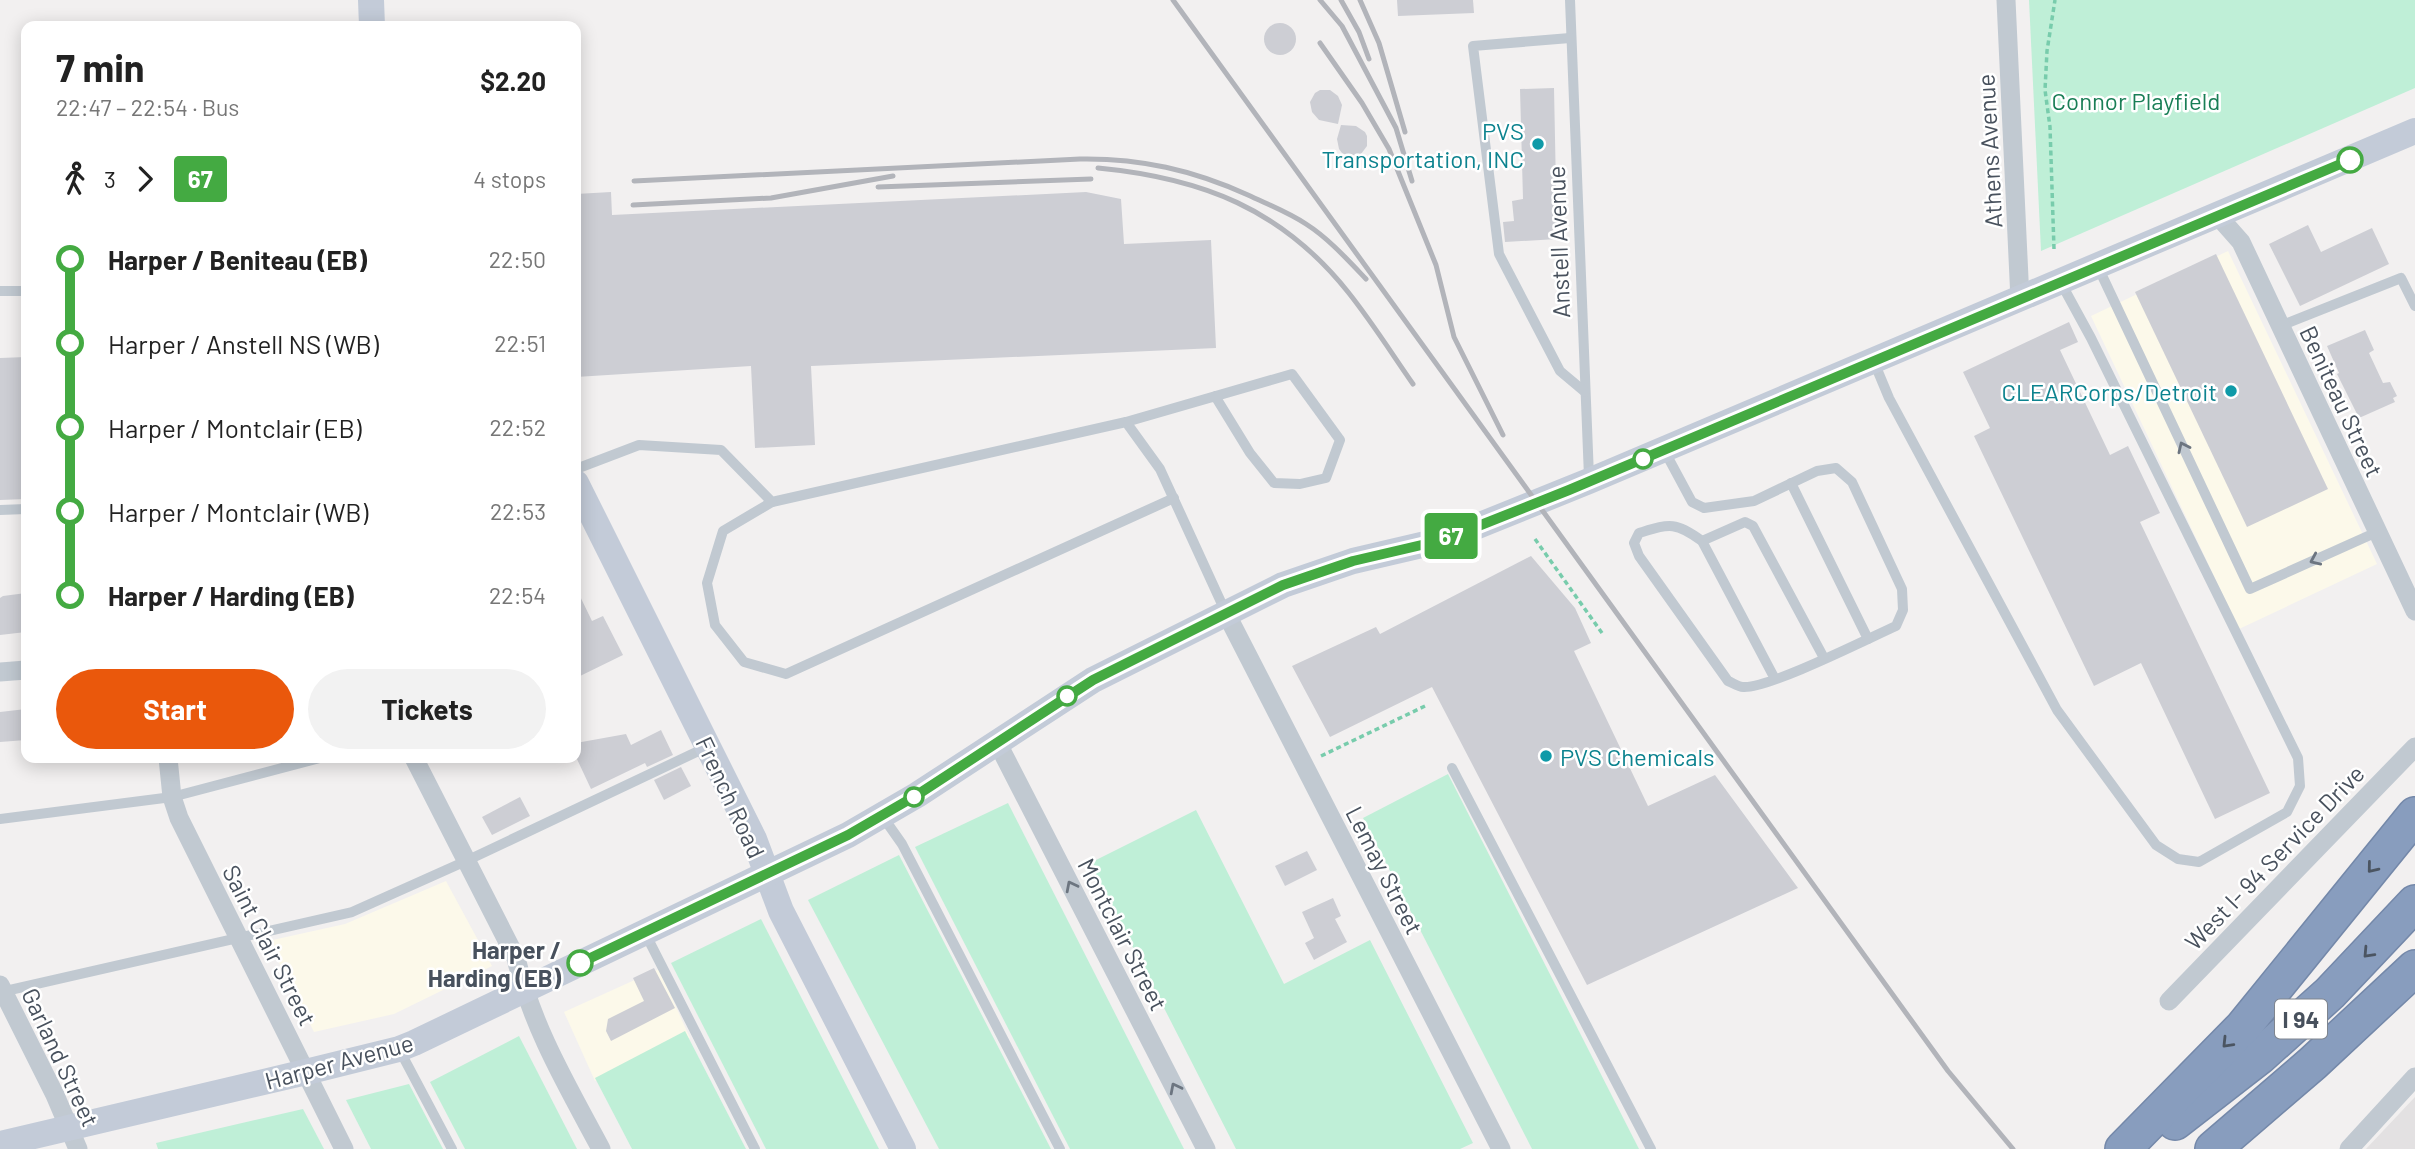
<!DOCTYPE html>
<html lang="en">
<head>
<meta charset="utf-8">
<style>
	body { margin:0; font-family:Barlow,sans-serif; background:#f2f2f2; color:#222; height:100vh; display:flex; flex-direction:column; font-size:26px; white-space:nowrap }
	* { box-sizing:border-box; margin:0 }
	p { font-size:23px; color:#767676 }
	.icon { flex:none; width:38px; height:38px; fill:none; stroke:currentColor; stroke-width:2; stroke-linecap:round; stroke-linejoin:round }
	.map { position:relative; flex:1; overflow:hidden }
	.sheet { position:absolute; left:21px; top:21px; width:560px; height:742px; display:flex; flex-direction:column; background:#fff; border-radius:14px; box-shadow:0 4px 18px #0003 }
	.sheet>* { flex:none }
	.badge { padding:0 14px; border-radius:5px; font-size:24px; line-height:46px }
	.map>.badge { position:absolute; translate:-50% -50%; box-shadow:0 0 0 4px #fff }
	.legs { display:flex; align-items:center; gap:10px; height:77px; padding:0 35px; font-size:23px }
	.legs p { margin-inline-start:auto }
	.summary { display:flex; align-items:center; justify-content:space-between; height:119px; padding:0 35px }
	h1 { font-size:38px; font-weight:700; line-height:52px }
	.button { display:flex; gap:14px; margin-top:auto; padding:14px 35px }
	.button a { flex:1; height:80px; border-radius:42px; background:#ea580c; color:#fff; font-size:28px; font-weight:700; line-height:80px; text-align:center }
	.button a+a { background:#f2f2f2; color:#222 }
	ul { padding:0 35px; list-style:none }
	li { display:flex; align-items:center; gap:24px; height:84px; font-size:26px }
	li i { display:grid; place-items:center; width:10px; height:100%; margin:0 9px; background:currentColor }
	li i::after { content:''; width:18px; height:18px; margin:-9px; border:5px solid; border-radius:50%; background:#fff }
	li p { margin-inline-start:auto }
	li:first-child i { background:linear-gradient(#0000 50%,currentColor 0) }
	li:last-child i { background:linear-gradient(currentColor 50%,#0000 0) }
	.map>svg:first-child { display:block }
</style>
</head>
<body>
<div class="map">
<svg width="2415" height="1149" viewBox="0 0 2415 1149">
	<rect width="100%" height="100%" fill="#f2f0f0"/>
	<g fill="#fcf9ea">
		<polygon points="2228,251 2377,564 2239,629 2091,316"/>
		<polygon points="446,881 492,966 394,1014 314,1032 268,941 345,924"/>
		<polygon points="659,969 690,1038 595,1081 564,1012"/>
	</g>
	<polygon fill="#e3e1e2" points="2415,1097 2415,1149 2366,1149"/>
	<g fill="#bfefd7">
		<polygon points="2029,0 2415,0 2415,88 2041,251"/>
		<polygon points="1448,774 1639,1149 1532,1149 1363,818"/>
		<polygon points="1008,803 1184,1149 1070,1149 915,847"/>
		<polygon points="1196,810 1284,984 1370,940 1473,1143 1460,1149 1236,1149 1090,863"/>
		<polygon points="899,855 1051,1149 939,1149 808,900"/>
		<polygon points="761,919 879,1149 766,1149 671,963"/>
		<polygon points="685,1031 746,1149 632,1149 595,1078"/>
		<polygon points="519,1036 577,1149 465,1149 430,1082"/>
		<polygon points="409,1084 443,1149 371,1149 346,1100"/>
		<polygon points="303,1109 324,1149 158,1149 156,1143"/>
	</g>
	<g fill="#cdced4">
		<polygon points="1397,0 1473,0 1474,13 1398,16"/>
		<circle cx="1280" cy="39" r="16"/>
		<polygon points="1554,88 1557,239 1505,242 1503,222 1514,221 1512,201 1523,199 1520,89"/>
		<polygon points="1320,90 1330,90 1338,96 1342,105 1338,124 1319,120 1312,112 1310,102 1315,93"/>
		<polygon points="1341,125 1356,126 1365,132 1367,136 1367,146 1361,154 1351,157 1342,153 1339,149 1337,139"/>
		<polygon points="611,192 612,215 1086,192 1121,199 1124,244 1211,240 1216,348 811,366 815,445 755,448 751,366 576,377 576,194"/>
		<polygon points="2308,225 2321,252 2372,228 2389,264 2300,306 2269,244"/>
		<polygon points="2216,254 2328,489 2247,527 2135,292"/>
		<polygon points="2069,322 2078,342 2060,350 2110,455 2128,446 2160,513 2140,522 2270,793 2215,819 2141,663 2094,686 1974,436 1990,428 1963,372"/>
		<polygon points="2365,330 2374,350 2369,353 2383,383 2390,382 2397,396 2393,398 2395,402 2359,418 2337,374 2339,373 2327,346"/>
		<polygon points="26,357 26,499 0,500 0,358"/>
		<polygon points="1531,556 1575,608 1591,643 1574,651 1648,806 1715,775 1798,888 1587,985 1432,687 1330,737 1292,666 1376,627 1380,634"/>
		<polygon points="576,588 592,621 603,616 623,655 576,678"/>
		<polygon points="26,593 26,632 0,635 0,598 3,596"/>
		<polygon points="26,709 26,740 0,742 0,712"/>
		<polygon points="661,730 673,755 647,767 645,763 591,789 576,757 576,743 626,734 631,745"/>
		<polygon points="681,767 691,786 664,800 654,780"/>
		<polygon points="520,797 530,816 492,835 482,817"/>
		<polygon points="1307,851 1317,870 1285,886 1275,866"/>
		<polygon points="1333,898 1341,916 1335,919 1347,942 1314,960 1305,943 1314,938 1302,912"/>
		<polygon points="654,968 675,1008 611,1041 606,1031 608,1019 644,1001 633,978"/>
	</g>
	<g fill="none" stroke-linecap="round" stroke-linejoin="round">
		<defs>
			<g id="highway">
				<polyline points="2175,1122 2260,1056 2330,993 2415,903"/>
				<polyline points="2123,1149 2243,1027 2415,815"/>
				<polyline points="2213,1149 2313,1063 2415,968"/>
			</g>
		</defs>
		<use href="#highway" stroke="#7488a9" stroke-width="38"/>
		<g stroke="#78ccac" stroke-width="3.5" stroke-dasharray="5 3.5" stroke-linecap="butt">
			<polyline points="2054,249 2050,127 2045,90 2047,51 2055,0"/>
			<polyline points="1535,539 1602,633"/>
			<polyline points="1321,756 1425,706"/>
		</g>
		<g stroke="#c1c9d1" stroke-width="10">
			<polyline points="1570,0 1589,477"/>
			<polyline points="1570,38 1473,46 1499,254 1560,371 1585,392"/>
			<polyline points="26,203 26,181"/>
			<polyline points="2098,267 2250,589 2377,532"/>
			<polyline points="0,291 26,291"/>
			<polyline points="2280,326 2401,278 2415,306"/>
			<polyline points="1874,362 1889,398 2057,710 2156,845 2178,859 2199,862 2287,812 2300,786 2298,758 2091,338 2061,283"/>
			<polyline points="1126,422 1292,374 1340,440 1326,478 1300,484 1274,483 1250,453 1215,396"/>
			<path d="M 1664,450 L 1692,502 L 1704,508 L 1754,501 L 1817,471 L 1836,468 L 1852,482 L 1902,589 L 1903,610 L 1896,626 C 1867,639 1768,689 1743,687 C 1738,687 1733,683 1728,681 L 1639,556 L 1634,543 L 1639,533 C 1669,524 1675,521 1702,541 L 1775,679"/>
			<polyline points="576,469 639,445 721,450 772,502 1126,422 1160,469 1226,613"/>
			<polyline points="1791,483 1868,639"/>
			<polyline points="772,502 723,531 707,583 715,625 744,662 786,674 1174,498"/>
			<polyline points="0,510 26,509"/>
			<polyline points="1702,541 1745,522 1753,526 1824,658"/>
			<polyline points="1452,768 1651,1149"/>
			<polyline points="883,817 902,844 1060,1149"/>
			<polyline points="0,819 172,797 320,758"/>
			<polyline points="645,933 755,1149"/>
			<polyline points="1,992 352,912 466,861 707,747"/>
			<polyline points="399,1049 452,1149"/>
		</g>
		<g stroke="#c1c9d1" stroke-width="19">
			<polyline points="2006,0 2020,300"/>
			<polyline points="2218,216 2241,242 2415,611"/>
			<polyline points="1226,613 1501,1149"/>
			<polyline points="0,672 26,670"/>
			<polyline points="997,742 1206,1149"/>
			<polyline points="168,758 172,797 179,818 344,1149"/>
			<path d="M 414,758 L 516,958 C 532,1027 568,1087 601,1149"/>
			<polyline points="0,985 55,1095 78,1149"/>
			<polyline points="2169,1001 2415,747"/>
			<polyline points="2349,1149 2415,1077"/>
		</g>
		<g stroke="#c3cbd8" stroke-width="26">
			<polyline points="371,0 372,26"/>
			<polyline points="576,483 754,839 781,911 903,1149"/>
			<polyline points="0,1144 306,1072 399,1049 414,1043 848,835 917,795 1093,680 1283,585 1353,561 1443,540 1589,481 2415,131"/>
		</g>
		<use href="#highway" stroke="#889dbe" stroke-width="35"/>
		<g stroke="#b2b4ba" stroke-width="5">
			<polyline points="1173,0 1948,1071 2013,1149"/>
			<polyline points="1320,0 1342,26 1396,128 1412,181"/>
			<polyline points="1341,0 1359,32 1369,59"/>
			<polyline points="1360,0 1379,43 1405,132"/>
			<polyline points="1320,43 1362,103 1389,149 1436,265 1454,337 1503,435"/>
			<path d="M 1098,168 C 1202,178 1282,209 1348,292 C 1372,322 1392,354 1413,384"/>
			<path d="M 634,181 L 1080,159 C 1140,158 1193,170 1248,195 C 1267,204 1288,212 1306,224 C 1328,238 1347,259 1366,279"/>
			<polyline points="878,187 1091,179"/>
			<polyline points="633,205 771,198 893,176"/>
		</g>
	</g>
	<defs><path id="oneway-chevron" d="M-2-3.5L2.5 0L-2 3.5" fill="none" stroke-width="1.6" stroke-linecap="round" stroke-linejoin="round" transform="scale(1.75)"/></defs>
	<g stroke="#6c7580">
		<use href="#oneway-chevron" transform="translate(2183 447) rotate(-115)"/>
		<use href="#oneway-chevron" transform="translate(2315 560) rotate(156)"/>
		<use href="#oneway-chevron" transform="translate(1071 886) rotate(-117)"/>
		<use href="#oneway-chevron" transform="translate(1175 1088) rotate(-117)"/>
	</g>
	<g stroke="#4b5562">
		<use href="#oneway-chevron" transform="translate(2372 868) rotate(129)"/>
		<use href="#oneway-chevron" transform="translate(2368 953) rotate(133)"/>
		<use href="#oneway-chevron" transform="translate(2227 1043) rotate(134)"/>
	</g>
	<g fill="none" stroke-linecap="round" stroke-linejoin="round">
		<defs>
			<polyline id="line-1" points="580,963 848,835 917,795 1093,680 1283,585 1353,561 1443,540 1569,490 2350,160"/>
		</defs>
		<use href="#line-1" stroke="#fff" stroke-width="16"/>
		<use href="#line-1" stroke="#44aa42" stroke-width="10"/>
	</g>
	<g fill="#0f9aa8" stroke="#fff" stroke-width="2.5">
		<circle cx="1538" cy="144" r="7"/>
		<circle cx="2231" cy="391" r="7"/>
		<circle cx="1546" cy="756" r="7"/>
	</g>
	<g fill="#fff" stroke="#44aa42" stroke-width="3.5">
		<circle cx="2350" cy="160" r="12"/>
		<circle cx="1643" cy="459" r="9"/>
		<circle cx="1067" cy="696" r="9"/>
		<circle cx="914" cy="797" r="9"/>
		<circle cx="580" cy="963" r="12"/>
	</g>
	<g text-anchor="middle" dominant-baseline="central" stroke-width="5" stroke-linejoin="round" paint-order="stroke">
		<rect fill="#fff" stroke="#7f858e" stroke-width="2" x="2275" y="999.5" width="52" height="39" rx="5"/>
		<g font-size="23" font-weight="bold" fill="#48515d">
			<text x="2301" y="1019">I 94</text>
		</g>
		<g font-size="24" fill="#197e56" stroke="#fff">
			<text x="2136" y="100">Connor Playfield</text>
		</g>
		<g font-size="24" fill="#0d838f" stroke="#fff" text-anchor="end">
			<text x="1524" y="130">PVS<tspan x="1524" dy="28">Transportation, INC</tspan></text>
			<text x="2217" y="391">CLEARCorps/Detroit</text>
			<text x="1560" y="756" text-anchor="start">PVS Chemicals</text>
		</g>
		<g font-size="24" fill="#48515d" stroke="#fff">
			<text transform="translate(1989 151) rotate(-93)">Athens Avenue</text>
			<text transform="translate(1558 242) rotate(-92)">Anstell Avenue</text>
			<text transform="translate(2342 401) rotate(65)">Beniteau Street</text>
			<text transform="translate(731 797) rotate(65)">French Road</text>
			<text transform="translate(2274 857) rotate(-46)">West I- 94 Service Drive</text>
			<text transform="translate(1385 870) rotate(63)">Lemay Street</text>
			<text transform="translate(1123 934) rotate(63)">Montclair Street</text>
			<text transform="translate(270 945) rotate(63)">Saint Clair Street</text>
			<text transform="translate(61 1057) rotate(65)">Garland Street</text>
			<text transform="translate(339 1061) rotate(-15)">Harper Avenue</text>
		</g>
		<g font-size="24" font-weight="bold" fill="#48515d" stroke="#fff" text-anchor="end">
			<text x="561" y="949">Harper /<tspan x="561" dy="28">Harding (EB)</tspan></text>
		</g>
	</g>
</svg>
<b class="badge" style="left:1451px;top:536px;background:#44aa42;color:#fff">67</b>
<section class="sheet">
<div class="summary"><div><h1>7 min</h1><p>22:47 – 22:54 · Bus</p></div><b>$2.20</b></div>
<div class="legs"><svg class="icon" aria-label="walk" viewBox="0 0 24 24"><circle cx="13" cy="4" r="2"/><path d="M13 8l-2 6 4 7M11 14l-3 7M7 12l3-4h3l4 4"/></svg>3<svg class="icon" aria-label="forward" viewBox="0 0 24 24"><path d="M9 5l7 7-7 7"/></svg><b class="badge" style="background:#44aa42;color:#fff">67</b><p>4 stops</p></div>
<ul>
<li><i style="color:#44aa42"></i><b>Harper / Beniteau (EB)</b><p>22:50</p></li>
<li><i style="color:#44aa42"></i><span>Harper / Anstell NS (WB)</span><p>22:51</p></li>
<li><i style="color:#44aa42"></i><span>Harper / Montclair (EB)</span><p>22:52</p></li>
<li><i style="color:#44aa42"></i><span>Harper / Montclair (WB)</span><p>22:53</p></li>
<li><i style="color:#44aa42"></i><b>Harper / Harding (EB)</b><p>22:54</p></li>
</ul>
<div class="button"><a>Start</a><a>Tickets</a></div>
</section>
</div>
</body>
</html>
